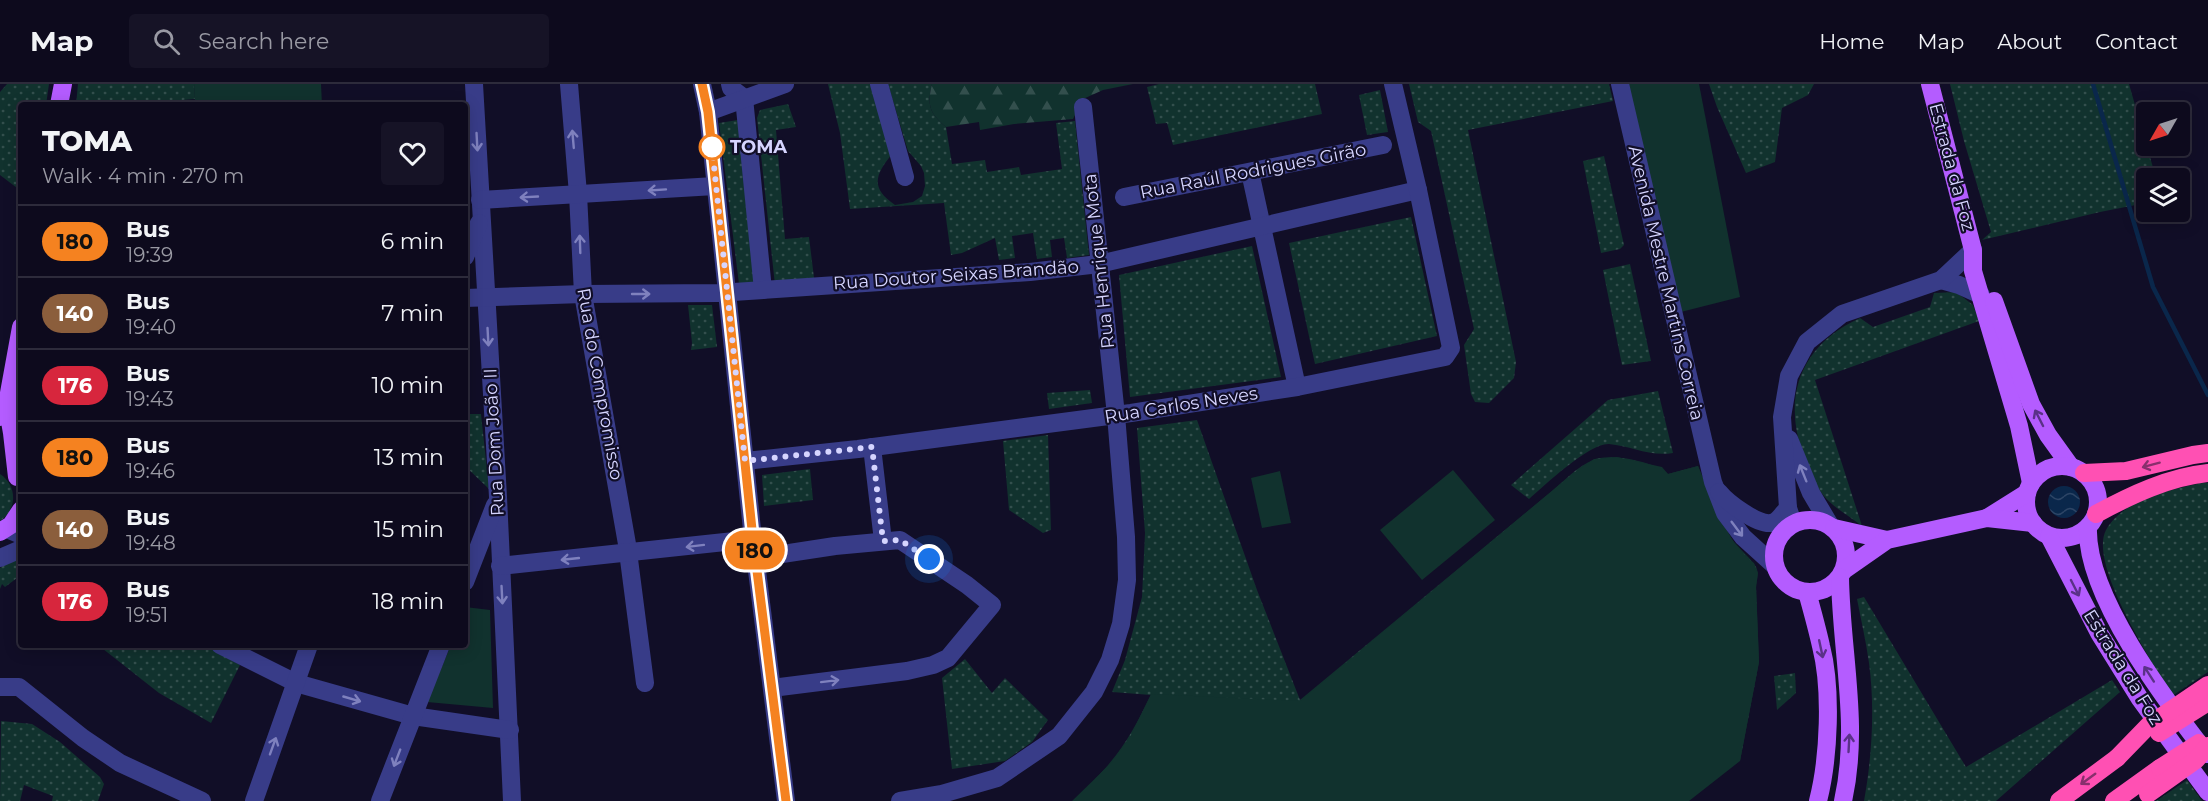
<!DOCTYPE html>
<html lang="en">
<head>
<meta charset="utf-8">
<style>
	body { margin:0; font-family:Montserrat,sans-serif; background:#161326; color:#f1f3f6; height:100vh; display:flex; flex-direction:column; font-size:22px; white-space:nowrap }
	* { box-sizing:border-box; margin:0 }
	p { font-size:20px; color:#9a9aa4 }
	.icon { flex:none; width:33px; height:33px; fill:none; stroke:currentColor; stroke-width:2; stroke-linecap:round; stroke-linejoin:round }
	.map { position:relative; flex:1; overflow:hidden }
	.sheet { position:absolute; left:18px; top:18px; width:450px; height:546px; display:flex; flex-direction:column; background:#0d0a1d; border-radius:6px; box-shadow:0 3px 15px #0003,0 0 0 2px #2d2b3b }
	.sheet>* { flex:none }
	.badge { padding:0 12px; border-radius:20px; font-size:21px; line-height:39px }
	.needle { width:39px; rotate:231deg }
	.controls { position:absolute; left:2136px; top:18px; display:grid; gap:12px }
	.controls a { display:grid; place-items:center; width:54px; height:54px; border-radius:6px; background:#0d0a1d; box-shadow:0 3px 15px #0003,0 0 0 2px #2d2b3b; font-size:30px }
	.you { position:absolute; width:30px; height:30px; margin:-15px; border:4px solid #fff; border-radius:50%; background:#1a73e8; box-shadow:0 0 0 9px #1a73e833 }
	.map>.badge { position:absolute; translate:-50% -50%; box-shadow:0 0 0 3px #fff }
	.round { display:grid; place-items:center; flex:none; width:63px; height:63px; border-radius:6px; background:#161326 }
	.headline { display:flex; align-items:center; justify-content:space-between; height:102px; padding:0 24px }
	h1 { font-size:28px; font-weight:800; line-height:45px }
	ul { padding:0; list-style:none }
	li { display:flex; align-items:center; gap:18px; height:72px; padding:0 24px; border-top:2px solid #2d2b3b }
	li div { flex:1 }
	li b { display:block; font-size:22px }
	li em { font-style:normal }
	li .badge { min-width:66px; font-weight:700; text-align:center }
	header { display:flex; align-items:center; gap:36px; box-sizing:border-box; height:84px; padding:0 30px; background:#0d0a1d; border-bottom:2px solid #2d2b3b }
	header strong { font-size:28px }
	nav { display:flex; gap:33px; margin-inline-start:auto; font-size:21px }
	.search { width:420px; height:54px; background:#161326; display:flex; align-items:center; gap:15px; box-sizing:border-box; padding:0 21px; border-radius:6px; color:#9a9aa4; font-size:22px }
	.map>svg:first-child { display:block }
</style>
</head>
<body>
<header>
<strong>Map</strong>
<div class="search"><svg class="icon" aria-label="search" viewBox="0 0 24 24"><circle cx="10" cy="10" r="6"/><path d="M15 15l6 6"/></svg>Search here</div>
<nav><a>Home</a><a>Map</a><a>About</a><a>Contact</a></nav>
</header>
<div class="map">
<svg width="2208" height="717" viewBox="0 0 2208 717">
	<defs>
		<pattern id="grass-dots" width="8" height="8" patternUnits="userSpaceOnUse" patternTransform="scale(1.5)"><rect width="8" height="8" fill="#11322e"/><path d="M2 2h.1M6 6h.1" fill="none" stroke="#334f4d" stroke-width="1.8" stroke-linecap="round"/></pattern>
		<pattern id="forest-firs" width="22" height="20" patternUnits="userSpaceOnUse" patternTransform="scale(1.5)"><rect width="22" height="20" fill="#11322e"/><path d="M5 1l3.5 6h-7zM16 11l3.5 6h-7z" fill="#334f4d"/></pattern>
		<pattern id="water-waves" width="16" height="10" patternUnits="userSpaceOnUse" patternTransform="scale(1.5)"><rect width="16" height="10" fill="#0a274b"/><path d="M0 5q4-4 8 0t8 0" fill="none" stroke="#2d4566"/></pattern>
	</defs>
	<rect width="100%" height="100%" fill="#110e27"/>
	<g fill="url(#grass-dots)">
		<polygon points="7,0 49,0 46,21 21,21 21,107 0,91 0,8"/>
		<polygon points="78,0 194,0 195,15 120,21 76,21"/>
		<path d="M 828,0 L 870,0 L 892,70 C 875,91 870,104 895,121 L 913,118 L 922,112 L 925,102 L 924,89 L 921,82 L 908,67 L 888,0 L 932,0 C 927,21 929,29 946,43 L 952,80 L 985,76 L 987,88 L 1019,83 L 1021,91 L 1062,85 L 1056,39 L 1075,37 L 1089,171 L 1067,174 L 1064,154 L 1050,156 L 1052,173 L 1037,175 L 1033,149 L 1012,152 L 1015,174 L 999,176 L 995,154 L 962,169 L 951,171 L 944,119 L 850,125 L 840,49 Z"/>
		<polygon points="1159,0 1315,0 1322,30 1173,61 1167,39 1156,40 1147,3"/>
		<polygon points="1409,0 1609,0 1613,17 1468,46 1516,278 1514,294 1489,319 1475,318 1471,310 1464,261 1474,245 1431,47 1418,38"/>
		<polygon points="1709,0 1814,0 1808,11 1782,24 1775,78 1746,89 1717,23"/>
		<polygon points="1950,0 2129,0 2156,94 2146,94 2146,119 2100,128 1982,156 1991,148 1964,57"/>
		<polygon points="1380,6 1388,48 1367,51 1359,11"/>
		<polygon points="788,20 796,43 776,46 785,155 809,153 815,202 775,201 757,34 760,26"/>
		<polygon points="738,36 759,201 740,208 719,39"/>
		<polygon points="1604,72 1624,161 1620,165 1601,169 1583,77"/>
		<polygon points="1411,133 1437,252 1315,280 1289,159"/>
		<polygon points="1252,162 1281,293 1130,313 1119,191"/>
		<polygon points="1630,180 1651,277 1622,281 1603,186"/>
		<path d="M 1956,208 L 1973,221 L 1979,237 L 1815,296 L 1862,442 C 1848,431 1830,422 1820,407 C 1815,400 1812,390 1808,382 C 1780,320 1796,263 1860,234 L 1873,243 L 1930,223 L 1934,209 Z"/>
		<polygon points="688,221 712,221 717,263 691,266 692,259"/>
		<polygon points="1090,306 1092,319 1049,325 1047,309"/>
		<path d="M 1658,307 L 1673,369 C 1650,373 1631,362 1609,360 C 1589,359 1544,402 1529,415 L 1511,401 L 1608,316 Z"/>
		<polygon points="465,330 481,330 489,405 465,382"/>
		<path d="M 1197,336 L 1257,506 L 1300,616 L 1552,407 C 1564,397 1578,382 1593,376 C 1609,368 1656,378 1668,390 L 1698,382 C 1708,408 1718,436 1734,458 C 1740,465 1753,477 1756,483 C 1759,489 1757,494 1756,501 L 1759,578 L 1740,677 L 1385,632 L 1095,695 C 1123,667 1134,645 1151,611 L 1112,608 L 1125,576 L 1142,513 L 1145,449 L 1137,344 Z"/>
		<polygon points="1048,351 1051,446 1043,449 1009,426 1003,357"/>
		<polygon points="810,385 813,416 764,422 762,391"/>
		<path d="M 0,390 C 18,402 17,426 0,437 Z"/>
		<path d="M 2202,399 L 2208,399 L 2208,588 L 2172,612 C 2153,579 2088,480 2106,446 C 2122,416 2172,405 2202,399 Z"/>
		<polygon points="21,473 21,491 5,503 2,500 0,505 0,484 14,474"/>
		<path d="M 1864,513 L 1966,683 L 2112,596 L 2120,608 L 1996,717 L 1864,717 C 1872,673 1875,623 1869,579 C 1866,557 1861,536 1857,515 Z"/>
		<polygon points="98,561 204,561 240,581 211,639 159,609"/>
		<polygon points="965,575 992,609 1005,594 1048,636 1032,658 1005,677 952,685 942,594"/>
		<polygon points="1795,589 1796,609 1777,626 1774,592"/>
		<polygon points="1,637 32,640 60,658 100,693 104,700 98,717 52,717 53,712 24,701 20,717 0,717"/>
		<polygon points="2187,696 2202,717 2156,717 2159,715"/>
	</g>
	<path fill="url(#forest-firs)" d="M 932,0 L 1133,0 L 1103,6 L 1083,15 L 1073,35 L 1014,40 L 980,46 L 979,38 L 946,43 C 929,29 927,21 932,0 Z"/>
	<g fill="#11322e">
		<polygon points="194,0 321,0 322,21 195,21"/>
		<polygon points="1619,0 1699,0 1740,213 1673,230"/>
		<polygon points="1617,373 1662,383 1668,390 1698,382 1721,436 1733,457 1747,474 1754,479 1758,489 1756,504 1759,578 1740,677 1689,717 1072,717 1110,680 1130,653 1151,610 1300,617 1571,391 1594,375"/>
		<polygon points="1453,386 1495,436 1422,496 1380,446"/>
		<polygon points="1280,387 1291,439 1262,444 1251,394"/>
		<polygon points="465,523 490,526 493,624 427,618 451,561 465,561"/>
	</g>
	<circle fill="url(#water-waves)" cx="2064" cy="418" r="16"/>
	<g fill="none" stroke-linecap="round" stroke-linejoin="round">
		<polyline stroke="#0a274b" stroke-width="4.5" points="2093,0 2153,203 2208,311"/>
		<g stroke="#383c88" stroke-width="18">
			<polyline points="474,0 498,413 512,717"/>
			<polyline points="569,0 578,110 583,210 627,460 645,599"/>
			<polyline points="702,0 708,28 753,455 786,717"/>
			<polyline points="730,0 731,4 744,14 763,206"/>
			<polyline points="879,0 905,93"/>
			<polyline points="1620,0 1713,398 1725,429 1743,453 1775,482"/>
			<polyline points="708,28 785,0"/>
			<polyline points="1250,88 1297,303"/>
			<polyline points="1124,113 1383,61"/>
			<polyline points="480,116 715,102"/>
			<polyline points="465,173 479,139"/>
			<polyline points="1941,196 1959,201 1981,211"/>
			<polyline points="465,214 583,210 718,209 1030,188 1099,180 1418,106"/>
			<polyline points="1789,355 1811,409 1830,441"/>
			<polyline points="872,363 883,457"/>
			<polyline points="745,377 858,365 1131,329 1297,303 1445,273 1451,264 1418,106 1393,0"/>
			<path d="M 1719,408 C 1727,418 1757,441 1771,439 C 1778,438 1783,429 1788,424"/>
			<polyline points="1793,439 1788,424 1782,333 1789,292 1807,258 1842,230 1941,196 1973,166"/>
			<polyline points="7,445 21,451"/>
			<polyline points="0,474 21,465"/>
			<polyline points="757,474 835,462 900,456 967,501 992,521 948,574 933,581 907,587 772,604"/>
			<polyline points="500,482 753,455"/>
			<polyline points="465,498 495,421"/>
			<polyline points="220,561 296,599 413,632 510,646"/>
			<polyline points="0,603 19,603 83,654 120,679 202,717"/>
			<polyline points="254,717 309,561"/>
			<polyline points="380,717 441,561"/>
			<polyline points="900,717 942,710 997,694 1059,652 1094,608 1110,576 1121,540 1127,496 1126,453 1116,331 1083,23"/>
		</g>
		<g stroke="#b45cff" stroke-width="18">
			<polyline points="1930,0 1973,166 1973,187 2019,342 2031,399"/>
			<polyline points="59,21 63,0"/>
			<polyline points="1994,217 2031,320 2048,351 2071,383"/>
			<polyline points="7,320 12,349 17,393"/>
			<polyline points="0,333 7,320 21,243"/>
			<circle cx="2062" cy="418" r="36"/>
			<polyline points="1987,434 2027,409"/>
			<circle cx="1810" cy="472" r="36"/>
			<path d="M 2088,443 C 2085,511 2166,617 2207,670"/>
			<polyline points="1834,444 1887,456"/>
			<polyline points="0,448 11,441 21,426"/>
			<polyline points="2049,452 2099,549 2140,615 2208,708"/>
			<polyline points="1844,486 1887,456 1987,434 2033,439"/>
			<path d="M 1840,493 C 1841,568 1860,642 1843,717"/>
			<path d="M 1807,508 C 1812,526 1817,544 1821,562 C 1832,605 1829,674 1818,717"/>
		</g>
		<g stroke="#ff50b3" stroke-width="18">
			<polyline points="2084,389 2126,387 2193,371 2208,369"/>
			<path d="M 2096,430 C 2131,411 2169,393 2208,389"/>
			<polyline points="2059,717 2117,674"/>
			<polyline points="2114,717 2160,684"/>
		</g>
		<g stroke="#ff50b3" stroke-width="18">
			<polyline points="2159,649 2208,618"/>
			<polyline points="2117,674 2149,641 2208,601"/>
			<polyline points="2160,684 2199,659"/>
			<polyline points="2148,710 2196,676 2208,662"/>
		</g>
	</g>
	<defs><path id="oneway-shaft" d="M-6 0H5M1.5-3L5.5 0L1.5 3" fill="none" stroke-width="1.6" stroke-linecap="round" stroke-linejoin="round" transform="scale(1.5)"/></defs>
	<g stroke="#7f81be">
		<use href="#oneway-shaft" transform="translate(573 55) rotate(-95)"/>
		<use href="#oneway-shaft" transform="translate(477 58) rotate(87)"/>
		<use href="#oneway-shaft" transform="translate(657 106) rotate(176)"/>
		<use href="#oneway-shaft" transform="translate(529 113) rotate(177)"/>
		<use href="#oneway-shaft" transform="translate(580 160) rotate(-92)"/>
		<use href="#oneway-shaft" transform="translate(641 210)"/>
		<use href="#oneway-shaft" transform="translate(488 253) rotate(87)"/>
		<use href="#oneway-shaft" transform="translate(1803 389) rotate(-112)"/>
		<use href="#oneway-shaft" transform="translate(1737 445) rotate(53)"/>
		<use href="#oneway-shaft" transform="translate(695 462) rotate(173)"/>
		<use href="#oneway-shaft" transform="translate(570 475) rotate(174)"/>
		<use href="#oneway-shaft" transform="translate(502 511) rotate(87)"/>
		<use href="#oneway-shaft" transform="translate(830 597) rotate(-7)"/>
		<use href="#oneway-shaft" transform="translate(352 615) rotate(16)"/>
		<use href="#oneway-shaft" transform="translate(273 662) rotate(-70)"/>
		<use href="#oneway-shaft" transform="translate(397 674) rotate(111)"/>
	</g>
	<g stroke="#5a3188">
		<use href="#oneway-shaft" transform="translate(2039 334) rotate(-117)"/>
		<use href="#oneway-shaft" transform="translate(2075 504) rotate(63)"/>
		<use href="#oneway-shaft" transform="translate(1821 565) rotate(78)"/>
		<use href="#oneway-shaft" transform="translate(2149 590) rotate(-123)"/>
		<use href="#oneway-shaft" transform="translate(1849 659) rotate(-87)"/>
	</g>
	<g stroke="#882f6d">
		<use href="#oneway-shaft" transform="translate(2151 381) rotate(165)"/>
		<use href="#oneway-shaft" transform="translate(2088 695) rotate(144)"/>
	</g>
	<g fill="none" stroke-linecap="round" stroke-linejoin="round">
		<defs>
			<polyline id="line" points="702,0 708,28 753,455 786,717"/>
		</defs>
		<use href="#line" stroke="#fff" stroke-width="14"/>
		<use href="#line" stroke="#f58220" stroke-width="9"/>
		<polyline stroke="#d6d5ff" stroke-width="6" stroke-dasharray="0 10.8" points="712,63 745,377 872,363 883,457 900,456 929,475"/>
	</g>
	<circle fill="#fff" stroke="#f58220" stroke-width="3" cx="712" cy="63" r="12"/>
	<g text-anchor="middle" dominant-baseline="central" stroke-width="4.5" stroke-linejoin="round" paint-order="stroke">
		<g font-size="18" font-weight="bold" fill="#d6d5ff" stroke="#110e27" text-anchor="start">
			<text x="730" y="63">TOMA</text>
		</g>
		<g font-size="18" fill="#d6d5ff" stroke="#110e27">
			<text transform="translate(1952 83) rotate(75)">Estrada da Foz</text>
			<text transform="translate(1253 87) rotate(-11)">Rua Raúl Rodrigues Girão</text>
			<text transform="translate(1099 177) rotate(-96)">Rua Henrique Mota</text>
			<text transform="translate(956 191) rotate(-4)">Rua Doutor Seixas Brandão</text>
			<text transform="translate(1666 199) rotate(77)">Avenida Mestre Martins Correia</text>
			<text transform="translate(600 300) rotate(80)">Rua do Compromisso</text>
			<text transform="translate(1181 321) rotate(-9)">Rua Carlos Neves</text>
			<text transform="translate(494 358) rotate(-93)">Rua Dom João II</text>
			<text transform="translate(2123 583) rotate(58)">Estrada da Foz</text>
		</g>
	</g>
</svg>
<div class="controls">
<a><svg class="needle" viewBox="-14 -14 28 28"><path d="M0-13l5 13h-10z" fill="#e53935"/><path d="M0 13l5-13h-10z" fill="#9a9aa4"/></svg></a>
<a><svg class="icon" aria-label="layers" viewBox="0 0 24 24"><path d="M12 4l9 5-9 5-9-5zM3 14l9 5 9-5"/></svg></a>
</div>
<div class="you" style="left:929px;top:475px"></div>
<b class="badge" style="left:755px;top:466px;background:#f58220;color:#111">180</b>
<section class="sheet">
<div class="headline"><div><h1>TOMA</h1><p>Walk · 4 min · 270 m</p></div><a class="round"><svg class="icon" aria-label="heart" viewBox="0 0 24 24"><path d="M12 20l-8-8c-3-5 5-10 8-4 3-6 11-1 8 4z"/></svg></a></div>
<ul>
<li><span class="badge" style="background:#f58220;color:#111">180</span><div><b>Bus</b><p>19:39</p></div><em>6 min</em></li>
<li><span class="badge" style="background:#8b5e3c;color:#fff">140</span><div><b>Bus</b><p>19:40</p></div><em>7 min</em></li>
<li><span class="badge" style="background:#d7263d;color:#fff">176</span><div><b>Bus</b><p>19:43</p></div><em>10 min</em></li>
<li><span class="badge" style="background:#f58220;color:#111">180</span><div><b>Bus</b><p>19:46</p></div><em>13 min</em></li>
<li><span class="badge" style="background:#8b5e3c;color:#fff">140</span><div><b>Bus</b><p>19:48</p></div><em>15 min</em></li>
<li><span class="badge" style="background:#d7263d;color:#fff">176</span><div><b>Bus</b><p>19:51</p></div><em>18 min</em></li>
</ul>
</section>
</div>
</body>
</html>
